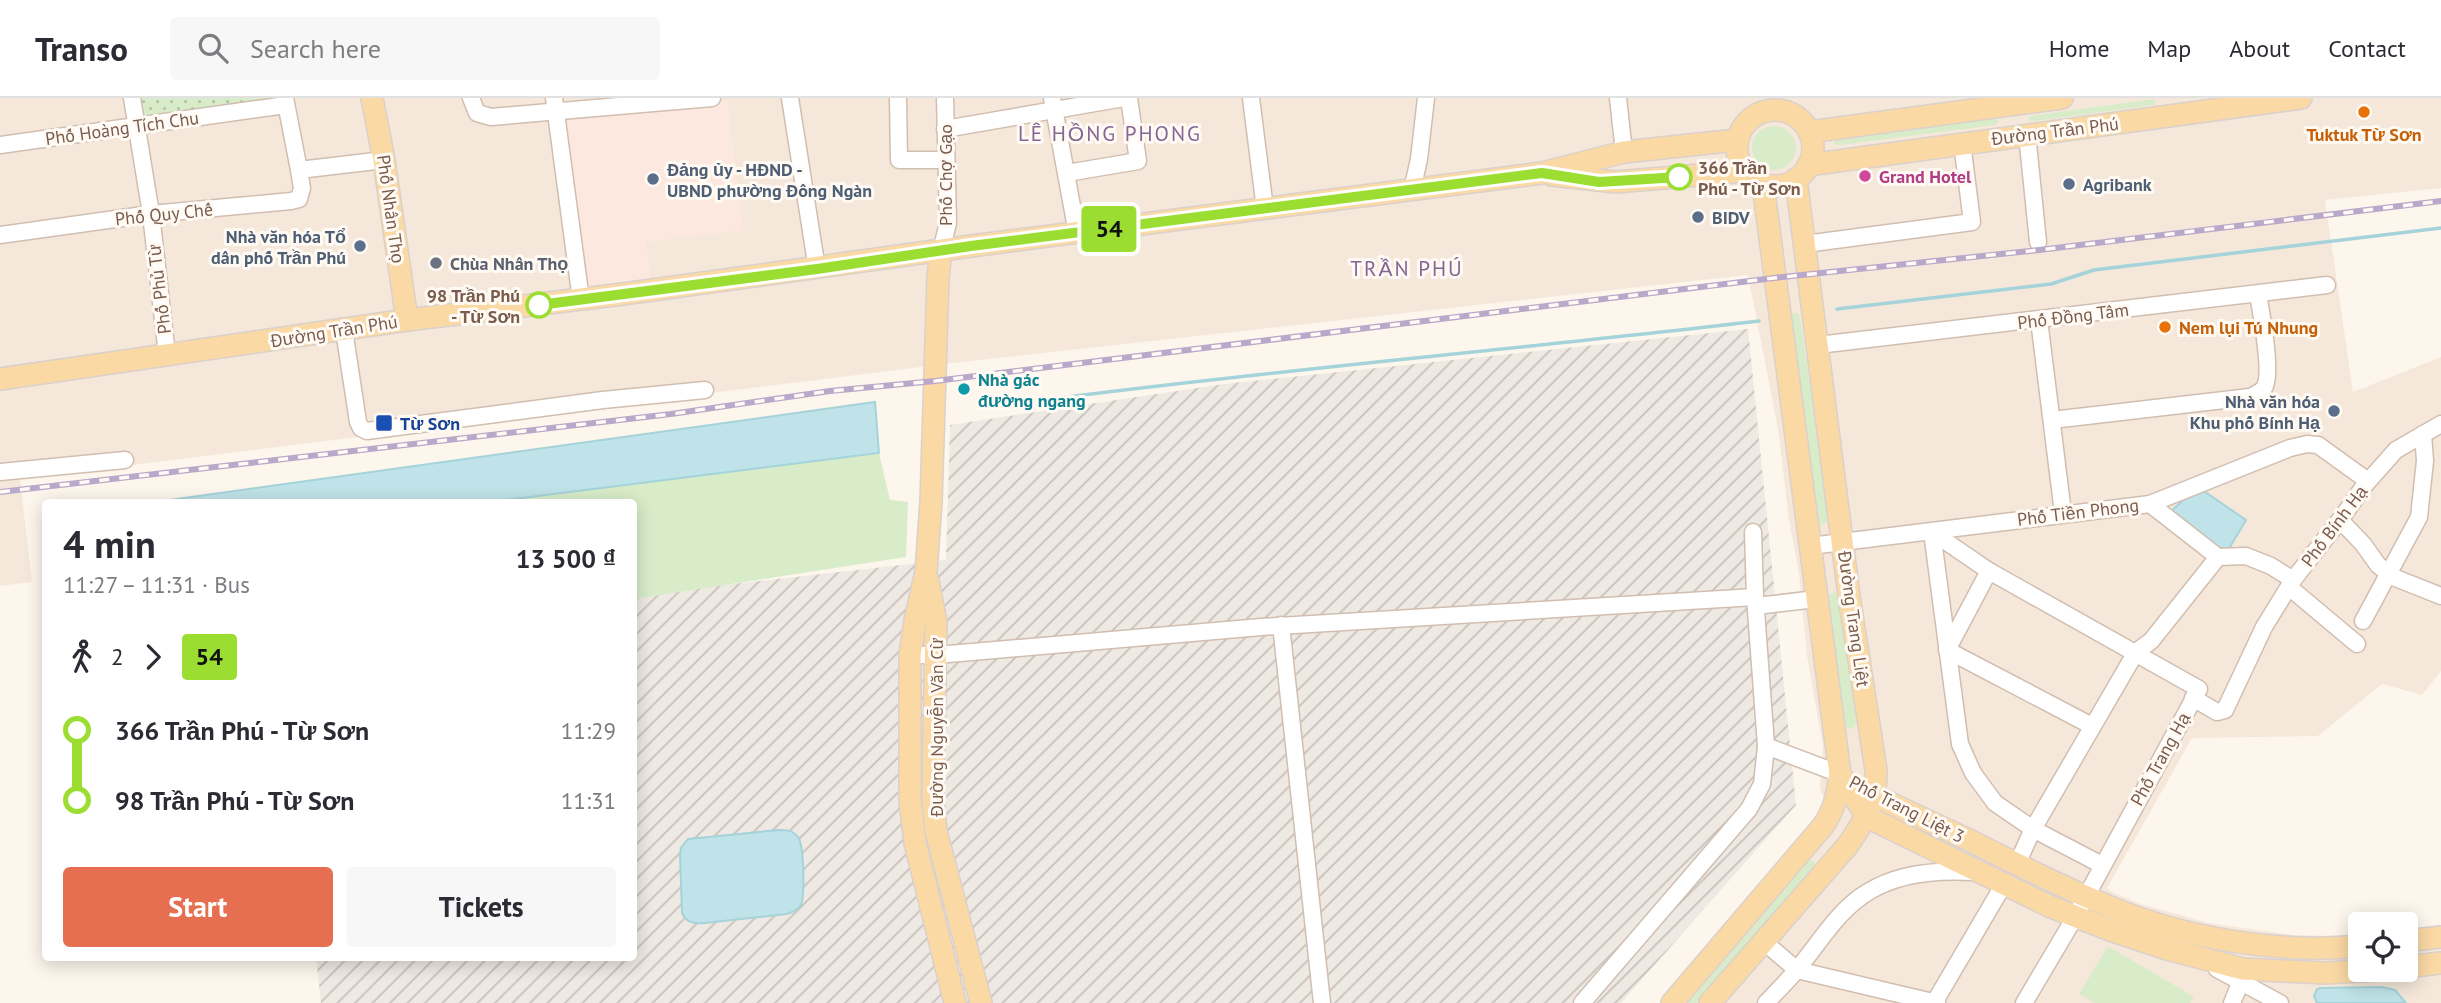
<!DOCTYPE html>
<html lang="en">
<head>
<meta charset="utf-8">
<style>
	body { margin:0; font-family:"PT Sans",sans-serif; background:#f7f7f7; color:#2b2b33; height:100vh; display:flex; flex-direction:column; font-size:26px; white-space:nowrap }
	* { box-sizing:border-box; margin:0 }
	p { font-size:23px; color:#7c7c81 }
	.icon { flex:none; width:38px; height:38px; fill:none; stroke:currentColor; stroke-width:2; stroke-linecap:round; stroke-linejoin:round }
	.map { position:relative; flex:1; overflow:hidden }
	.details { position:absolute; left:42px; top:401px; width:595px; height:462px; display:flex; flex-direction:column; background:#fff; border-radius:7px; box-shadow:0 4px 18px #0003 }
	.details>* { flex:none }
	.badge { padding:0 14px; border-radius:5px; font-size:24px; line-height:46px }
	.fabs { position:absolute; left:2348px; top:814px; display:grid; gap:14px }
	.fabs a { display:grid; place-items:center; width:70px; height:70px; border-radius:7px; background:#fff; box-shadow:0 4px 18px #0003; font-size:35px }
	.map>.badge { position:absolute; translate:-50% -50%; box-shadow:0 0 0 4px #fff }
	.legs { display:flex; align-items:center; gap:10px; height:77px; padding:0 21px; font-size:23px }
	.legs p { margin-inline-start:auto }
	.overview { display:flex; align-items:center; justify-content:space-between; height:119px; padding:0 21px }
	h1 { font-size:38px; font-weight:800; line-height:52px }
	.cta { display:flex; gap:14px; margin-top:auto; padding:14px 21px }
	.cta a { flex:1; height:80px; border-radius:7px; background:#e76f51; color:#fff; font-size:28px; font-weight:800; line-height:80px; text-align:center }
	.cta a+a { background:#f7f7f7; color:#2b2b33 }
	ul { padding:0 21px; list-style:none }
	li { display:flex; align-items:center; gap:24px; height:70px; font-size:26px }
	li i { display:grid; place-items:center; width:10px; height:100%; margin:0 9px; background:currentColor }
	li i::after { content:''; width:18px; height:18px; margin:-9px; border:5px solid; border-radius:50%; background:#fff }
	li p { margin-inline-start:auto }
	li:first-child i { background:linear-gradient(#0000 50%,currentColor 0) }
	li:last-child i { background:linear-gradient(currentColor 50%,#0000 0) }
	header { display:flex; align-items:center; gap:42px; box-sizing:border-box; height:98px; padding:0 35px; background:#fff; border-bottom:2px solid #e1e1e2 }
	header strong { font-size:33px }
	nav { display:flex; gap:38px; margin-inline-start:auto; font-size:24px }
	.search { width:490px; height:63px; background:#f7f7f7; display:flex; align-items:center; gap:18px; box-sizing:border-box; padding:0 24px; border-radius:7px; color:#7c7c81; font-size:26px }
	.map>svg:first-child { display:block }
</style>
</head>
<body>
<header>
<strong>Transo</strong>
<div class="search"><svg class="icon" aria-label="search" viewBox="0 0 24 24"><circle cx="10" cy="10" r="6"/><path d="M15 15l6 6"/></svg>Search here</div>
<nav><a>Home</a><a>Map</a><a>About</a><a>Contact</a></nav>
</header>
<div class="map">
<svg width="2441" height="905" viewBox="0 0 2441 905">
	<defs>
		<pattern id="industrial-furrows" width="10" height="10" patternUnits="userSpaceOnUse" patternTransform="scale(1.75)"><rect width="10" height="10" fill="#efe9e4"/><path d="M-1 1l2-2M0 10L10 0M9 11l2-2" fill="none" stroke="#c7c0bb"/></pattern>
		<pattern id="park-dots" width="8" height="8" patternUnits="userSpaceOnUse" patternTransform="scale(1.75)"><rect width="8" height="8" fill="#d8ecc9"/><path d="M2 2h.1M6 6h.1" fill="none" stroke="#b4c2a5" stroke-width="1.8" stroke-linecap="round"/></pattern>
	</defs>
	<rect width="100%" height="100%" fill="#fdf6ec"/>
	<polygon fill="#f5e8da" points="0,0 2441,0 2441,90 2325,102 2353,294 2441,259 2441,573 2422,597 2382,586 2318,638 2192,640 2107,790 2114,795 2141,806 2209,825 2293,837 2330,838 2361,836 2361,872 2406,872 2406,831 2441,827 2441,905 1667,905 1827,710 1820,690 1823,649 1807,558 1799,475 1789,422 1778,331 1748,177 953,265 20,381 32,484 0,488"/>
	<polygon fill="#fde8e0" points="727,3 743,132 646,144 651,182 583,190 562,29 567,23"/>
	<polygon fill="url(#industrial-furrows)" points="1748,231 1796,707 1621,905 321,905 316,859 634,859 634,497 946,462 950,327 1224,286"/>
	<g fill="#d8ecc9">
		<polygon points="2154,1 2156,4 2153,7 2034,23 2028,22 2030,18"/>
		<polygon points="1995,20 1998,23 1995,27 1839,47 1833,46 1835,42"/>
		<circle cx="1774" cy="50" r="22"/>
		<polygon points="1792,215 1798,216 1800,220 1829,415 1828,423 1820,428 1817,426 1791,217"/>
		<polygon points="879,355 890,402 908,404 906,459 634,501 634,404 490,404"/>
		<polygon points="1834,494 1839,500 1856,623 1855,629 1849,631 1844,629 1828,507 1829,497"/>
		<polygon points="1810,762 1815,764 1814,768 1697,905 1688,905"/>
		<polygon points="2108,848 2194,899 2190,905 2095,905 2079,896"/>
	</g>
	<polygon fill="url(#park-dots)" points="135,0 279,0 137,22"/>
	<g fill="#bfe3e8" stroke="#a5d3da" stroke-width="2">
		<polygon points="875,304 879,355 490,404 155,404"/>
		<polygon points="2198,389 2246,422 2230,449 2223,453 2170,414"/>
		<path d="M 778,732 C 786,732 793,732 798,739 C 804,747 805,797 801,807 C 798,812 793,814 787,816 L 705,825 C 694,826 687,825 682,815 L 680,757 L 681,750 L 688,741 Z"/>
		<polygon points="2382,889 2395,892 2406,905 2317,905 2314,898 2317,891 2322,890"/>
	</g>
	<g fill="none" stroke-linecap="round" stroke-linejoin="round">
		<g stroke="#a5d3da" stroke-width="3.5">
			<polyline points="1837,211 2051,186 2094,172 2441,130"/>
			<path d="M 1043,302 C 1281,271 1521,251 1759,223"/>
		</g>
		<defs>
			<g id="minor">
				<polyline points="132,0 151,116 167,257"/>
				<polyline points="285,0 299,72"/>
				<polyline points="471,0 477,15 491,19 712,0"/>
				<polyline points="554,0 581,202"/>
				<polyline points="790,0 817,171"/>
				<polyline points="898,0 899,62 945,62"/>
				<polyline points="1052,0 1077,135"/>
				<polyline points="1251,0 1265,111"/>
				<polyline points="1618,0 1624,54"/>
				<polyline points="945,31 1124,0"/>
				<polyline points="2027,36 2038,144"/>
				<polyline points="0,47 286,7"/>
				<polyline points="1067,75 1138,63 1129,0"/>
				<polyline points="1412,92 1419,61 1426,0"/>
				<polyline points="0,137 151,116 291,103 299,101 302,90 299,72 384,62"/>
				<polyline points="1805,146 1972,124 1962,45"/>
				<polyline points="941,153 948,125 945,0"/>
				<polyline points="2039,222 2063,415"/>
				<polyline points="344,232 358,324 361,330 367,333 603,302 705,292"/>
				<polyline points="1818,247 2327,187"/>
				<path d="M 2052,322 L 2250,299 C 2255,297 2260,295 2264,290 C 2273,277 2261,214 2258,196"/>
				<polyline points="0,374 125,362"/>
				<polyline points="2150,406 2218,459"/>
				<polyline points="2340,422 2363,446 2378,467 2393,479 2441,498"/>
				<polyline points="1932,434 1989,473 2199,591 2075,819 2024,905"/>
				<polyline points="1932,434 1960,646 1973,675 1995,705 2033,731 2102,767"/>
				<polyline points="1810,448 2150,406 2290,350 2307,346 2318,347 2368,383"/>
				<polyline points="2218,459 2246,458 2271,468 2293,482 2343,418 2364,388 2396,352 2441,326"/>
				<polyline points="1989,473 1947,552 2092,628"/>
				<polyline points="2289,489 2357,546"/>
				<polyline points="1756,508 1816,501"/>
				<polyline points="2363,523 2419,419 2425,363 2423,336"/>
				<polyline points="1281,527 1322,905"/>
				<polyline points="910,557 937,557 1261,529 1755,499"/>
				<polyline points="2193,600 2217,614 2225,612 2264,529 2293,482"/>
				<polyline points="1766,648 1840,676"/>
				<polyline points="2017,766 2033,731 2136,554 2151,543 2218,459"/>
				<polyline points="1763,843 1797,872 1937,905"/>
				<polyline points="2217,871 2280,905"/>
				<polyline points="1582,905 1749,711 1762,686 1766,648 1755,499 1753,434"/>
				<path d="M 1766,905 C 1777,893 1789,882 1799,869 C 1820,844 1839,811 1868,794 C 1898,775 1939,772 1973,774"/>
				<polyline points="1934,905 2004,786"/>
				<polyline points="2232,905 2241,883"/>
			</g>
			<g id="major">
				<polyline points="372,0 384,62 407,222"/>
				<circle cx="1775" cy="50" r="38"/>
				<polyline points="1809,34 2062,0"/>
				<polyline points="1808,67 2301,0"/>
				<polyline points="1552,77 1616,84 1745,73"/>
				<polyline points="941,153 938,179 931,404 926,474 915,523 910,557 910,702 915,745 955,905"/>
				<polyline points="0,281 407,222 623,196 971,148 1542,75 1624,54 1737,42"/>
				<polyline points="928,483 936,524 933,701 936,733 981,905"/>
				<polyline points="1840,676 1867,719 2049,808 2110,832 2167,851 2243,871 2325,875 2377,872"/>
				<path d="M 1865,692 C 1899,711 1936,726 1971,743 C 2018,767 2066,791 2115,811 C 2189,841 2281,856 2361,848"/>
				<polyline points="2406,843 2441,839"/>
				<polyline points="2406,869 2441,865"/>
				<path d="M 1672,905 L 1823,728 C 1835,711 1837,697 1840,676 L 1763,86"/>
				<path d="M 1710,905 L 1848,747 C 1865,722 1877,703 1876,672 L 1849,498 L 1796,81"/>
			</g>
		</defs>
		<use href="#minor" stroke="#d1beb0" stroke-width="19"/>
		<use href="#major" stroke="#dad1cd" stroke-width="24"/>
		<use href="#minor" stroke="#fff" stroke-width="16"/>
		<use href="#major" stroke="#fbd9a5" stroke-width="21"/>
		<defs>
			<polyline id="rail" points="0,394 671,316 830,293 935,283 1774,180 2039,152 2441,103"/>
		</defs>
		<use href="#rail" stroke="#b9a8c9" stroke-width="6"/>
		<use href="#rail" stroke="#fffaf3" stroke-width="3.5" stroke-dasharray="10" stroke-linecap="butt"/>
	</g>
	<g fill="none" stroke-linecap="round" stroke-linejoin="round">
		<defs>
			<polyline id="line-1" points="539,207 817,171 971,148 1542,75 1599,84 1679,79"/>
		</defs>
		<use href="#line-1" stroke="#fff" stroke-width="16"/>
		<use href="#line-1" stroke="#9cdd31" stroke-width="10"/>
	</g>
	<g fill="#e8710a" stroke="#fffaf3" stroke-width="2.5">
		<circle cx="2364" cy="14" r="7"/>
		<circle cx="2165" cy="229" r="7"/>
	</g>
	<circle fill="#d1479c" stroke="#fffaf3" stroke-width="2.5" cx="1865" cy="78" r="7"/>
	<g fill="#fff" stroke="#9cdd31" stroke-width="3.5">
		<circle cx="1679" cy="79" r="12"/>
		<circle cx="539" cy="207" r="12"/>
	</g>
	<g fill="#5c6f8a" stroke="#fffaf3" stroke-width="2.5">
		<circle cx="653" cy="81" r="7"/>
		<circle cx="2069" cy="86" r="7"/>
		<circle cx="1698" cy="119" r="7"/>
		<circle cx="360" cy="148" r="7"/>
		<circle cx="2334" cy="313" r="7"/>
	</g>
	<circle fill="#6b7280" stroke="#fffaf3" stroke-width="2.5" cx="436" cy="165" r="7"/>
	<circle fill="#0f9aa8" stroke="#fffaf3" stroke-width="2.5" cx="964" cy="291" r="7"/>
	<rect fill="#1a4fb4" stroke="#fffaf3" stroke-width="2.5" x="375" y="316" width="18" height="18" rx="3.5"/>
	<g text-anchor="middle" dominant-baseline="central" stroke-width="6" stroke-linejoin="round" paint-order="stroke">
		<g font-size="18" fill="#7a5c4d" stroke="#fffaf3">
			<text transform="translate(122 30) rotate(-8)">Phố Hoàng Tích Chu</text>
			<text transform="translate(2055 33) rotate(-7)">Đường Trần Phú</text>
			<text transform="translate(945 77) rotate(-90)">Phố Chợ Gạo</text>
			<text transform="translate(391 111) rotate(82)">Phố Nhân Thọ</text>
			<text transform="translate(164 116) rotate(-6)">Phố Quy Chế</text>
			<text transform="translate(159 191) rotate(-97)">Phố Phủ Từ</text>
			<text transform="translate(2073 218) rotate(-7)">Phố Đồng Tâm</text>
			<text transform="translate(334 233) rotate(-9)">Đường Trần Phú</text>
			<text transform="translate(2078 414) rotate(-7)">Phố Tiền Phong</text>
			<text transform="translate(2334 428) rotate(-53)">Phố Bính Hạ</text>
			<text transform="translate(1854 521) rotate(82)">Đường Trang Liệt</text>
			<text transform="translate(936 629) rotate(-90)">Đường Nguyễn Văn Cừ</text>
			<text transform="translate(2160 661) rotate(-61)">Phố Trang Hạ</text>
			<text transform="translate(1907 711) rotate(27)">Phố Trang Liệt 3</text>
		</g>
		<g font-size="18" font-weight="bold" fill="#c56008" stroke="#fffaf3">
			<text x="2364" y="36">Tuktuk Từ Sơn</text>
			<text x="2179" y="229" text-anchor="start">Nem lụi Tú Nhung</text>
		</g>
		<g font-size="18" font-weight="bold" fill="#7a5c4d" stroke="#fffaf3" text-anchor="start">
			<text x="1698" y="69">366 Trần<tspan x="1698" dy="21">Phú - Từ Sơn</tspan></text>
			<text x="520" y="197" text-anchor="end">98 Trần Phú<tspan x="520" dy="21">- Từ Sơn</tspan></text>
		</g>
		<g font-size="18" font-weight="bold" fill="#4e5e75" stroke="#fffaf3" text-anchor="start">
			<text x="667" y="71">Đảng ủy - HĐND -<tspan x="667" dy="21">UBND phường Đông Ngàn</tspan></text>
			<text x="2083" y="86">Agribank</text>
			<text x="1712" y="119">BIDV</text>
			<text x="346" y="138" text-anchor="end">Nhà văn hóa Tổ<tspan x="346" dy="21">dân phố Trần Phú</tspan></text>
			<text x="2320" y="303" text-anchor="end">Nhà văn hóa<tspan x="2320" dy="21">Khu phố Bính Hạ</tspan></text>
		</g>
		<g font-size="18" font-weight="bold" fill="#b23c85" stroke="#fffaf3" text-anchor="start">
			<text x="1879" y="78">Grand Hotel</text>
		</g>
		<g font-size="18" font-weight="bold" fill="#5b616d" stroke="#fffaf3" text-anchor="start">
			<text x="450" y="165">Chùa Nhân Thọ</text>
		</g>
		<g font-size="18" font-weight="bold" fill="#0d838f" stroke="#fffaf3" text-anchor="start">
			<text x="978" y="281">Nhà gác<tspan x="978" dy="21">đường ngang</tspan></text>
		</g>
		<g font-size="18" font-weight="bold" fill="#164399" stroke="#fffaf3" text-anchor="start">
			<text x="400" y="325">Từ Sơn</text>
		</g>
		<g font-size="21" letter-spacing="2" fill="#846695" stroke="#fffaf3">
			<text x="1110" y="35">LÊ HỒNG PHONG</text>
			<text x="1407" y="170">TRẦN PHÚ</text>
		</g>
	</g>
</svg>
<div class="fabs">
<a><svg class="icon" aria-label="locate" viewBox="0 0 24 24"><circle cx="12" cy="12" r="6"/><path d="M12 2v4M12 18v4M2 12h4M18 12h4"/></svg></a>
</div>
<b class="badge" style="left:1109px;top:131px;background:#9cdd31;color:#111">54</b>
<section class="details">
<div class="overview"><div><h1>4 min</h1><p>11:27 – 11:31 · Bus</p></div><b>13 500 ₫</b></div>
<div class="legs"><svg class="icon" aria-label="walk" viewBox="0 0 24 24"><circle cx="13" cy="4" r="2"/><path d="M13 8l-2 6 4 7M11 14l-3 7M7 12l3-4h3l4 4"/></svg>2<svg class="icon" aria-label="forward" viewBox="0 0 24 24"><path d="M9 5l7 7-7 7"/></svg><b class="badge" style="background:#9cdd31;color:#111">54</b></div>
<ul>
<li><i style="color:#9cdd31"></i><b>366 Trần Phú - Từ Sơn</b><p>11:29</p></li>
<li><i style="color:#9cdd31"></i><b>98 Trần Phú - Từ Sơn</b><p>11:31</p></li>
</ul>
<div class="cta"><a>Start</a><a>Tickets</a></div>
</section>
</div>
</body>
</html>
